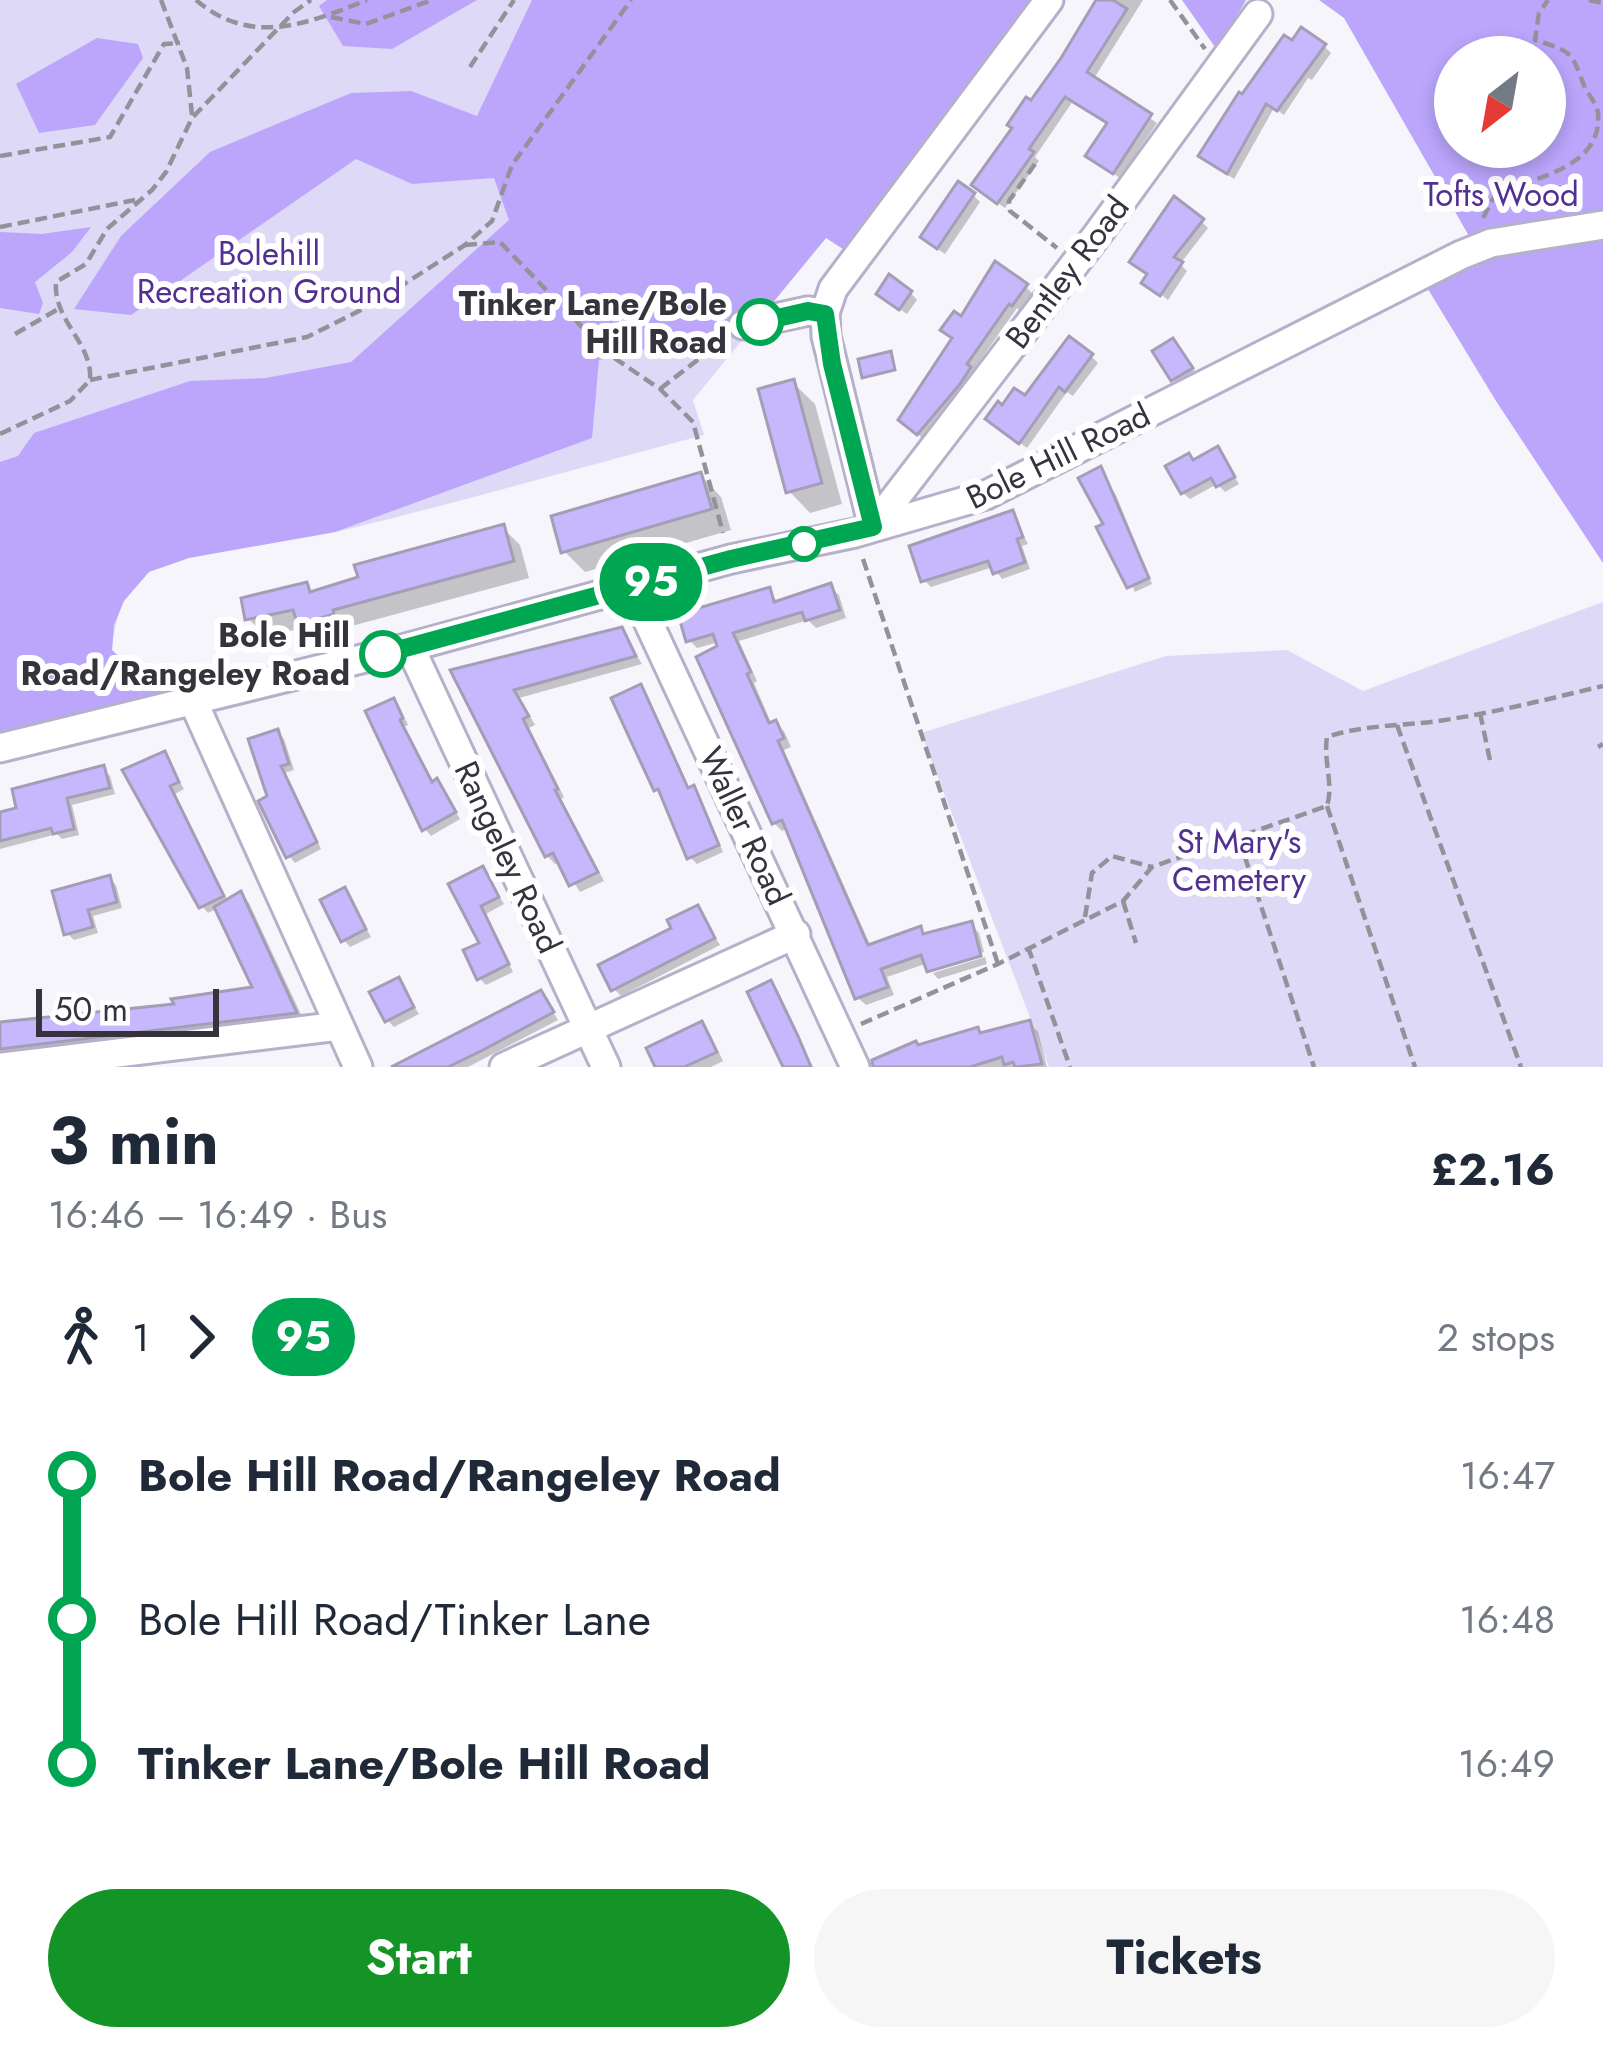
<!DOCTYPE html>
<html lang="en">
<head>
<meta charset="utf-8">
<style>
	body { margin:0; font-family:Jost,sans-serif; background:#f6f6f7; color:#1f2937; height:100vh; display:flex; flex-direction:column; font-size:45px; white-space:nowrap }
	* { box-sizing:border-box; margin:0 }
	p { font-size:39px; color:#747a83 }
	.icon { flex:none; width:66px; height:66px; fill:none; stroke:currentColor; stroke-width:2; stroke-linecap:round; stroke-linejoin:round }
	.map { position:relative; height:1067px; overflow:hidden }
	.details { display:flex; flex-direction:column; background:#fff; flex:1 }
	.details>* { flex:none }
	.badge { padding:0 24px; border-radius:39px; font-size:42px; line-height:78px }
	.needle { width:78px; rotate:211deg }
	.buttons { position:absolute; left:1434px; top:36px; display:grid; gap:24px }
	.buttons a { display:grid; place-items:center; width:132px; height:132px; border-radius:50%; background:#fff; box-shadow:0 6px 18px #0003; font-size:60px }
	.scale { position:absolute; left:36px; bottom:30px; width:183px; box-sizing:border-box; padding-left:12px; border:6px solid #35343d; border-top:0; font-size:33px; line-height:42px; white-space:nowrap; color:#35343d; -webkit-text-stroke:9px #fff; paint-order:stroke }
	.map>.badge { position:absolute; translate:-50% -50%; box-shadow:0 0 0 6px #fff }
	.legs { display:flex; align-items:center; gap:18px; height:132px; padding:0 48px; font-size:39px }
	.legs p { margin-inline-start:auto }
	.headline { display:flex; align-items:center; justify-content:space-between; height:204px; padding:0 48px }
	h1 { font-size:66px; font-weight:700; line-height:90px }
	.button { display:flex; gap:24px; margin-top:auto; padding:24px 48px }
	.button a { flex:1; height:138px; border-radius:72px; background:#149426; color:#fff; font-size:48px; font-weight:700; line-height:138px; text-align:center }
	.button a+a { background:#f6f6f7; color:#1f2937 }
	ul { padding:0 48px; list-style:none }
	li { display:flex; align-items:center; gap:42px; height:144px; font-size:45px }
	li i { display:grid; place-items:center; width:18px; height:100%; margin:0 15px; background:currentColor }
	li i::after { content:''; width:30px; height:30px; margin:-15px; border:9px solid; border-radius:50%; background:#fff }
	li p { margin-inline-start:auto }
	li:first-child i { background:linear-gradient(#0000 50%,currentColor 0) }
	li:last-child i { background:linear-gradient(currentColor 50%,#0000 0) }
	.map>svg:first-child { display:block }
</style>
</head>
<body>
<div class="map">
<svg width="1603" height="1067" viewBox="0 0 1603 1067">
	<rect width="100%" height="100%" fill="#f6f5fb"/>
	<g fill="#ded9f7">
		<path d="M 0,0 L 1035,0 L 826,238 L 693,400 L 704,435 C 582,467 461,502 340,531 C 285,544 199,545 151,571 C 124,586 114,621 112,650 C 131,671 166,665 183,687 L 0,734 Z"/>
		<polygon points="1603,602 1603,1067 1049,1067 921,733 1166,656 1287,650 1363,691"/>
	</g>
	<g fill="#bba6fc" fill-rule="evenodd">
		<polygon points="327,0 477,0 392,49 343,46 319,6"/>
		<path d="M 532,0 L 1033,0 L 846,251 L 826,238 L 756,323 L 599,360 L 592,438 L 335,532 L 189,558 L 149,572 L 124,601 L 114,625 L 112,650 C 131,671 166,665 183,687 L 0,734 L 0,462 L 18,456 L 34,433 L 190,381 L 266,378 L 351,362 L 509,220 L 494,178 L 412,184 L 356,159 L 131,315 L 74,309 L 121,236 L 210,152 L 351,93 L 411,91 L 477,116 Z"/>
		<polygon points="1182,0 1246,0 1217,50"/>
		<path d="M 1319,0 L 1603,0 L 1603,563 L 1496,401 L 1420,276 L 1461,255 L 1469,236 L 1344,18 ZM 1455,57 L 1545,57 L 1545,147 L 1455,147 Z"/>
		<polygon points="97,38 138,44 143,58 95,125 39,133 16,84"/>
		<polygon points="91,227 72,252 35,282 43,303 39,314 0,308 0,232 42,234"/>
	</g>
	<g fill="#0003">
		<polygon points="1100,0 1143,0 1093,80 1157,123 1120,178 1096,162 1110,124 1073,101 1035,157 1039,161 1005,208 981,192 1031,104"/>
		<polygon points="1324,46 1331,53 1312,80 1308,78 1284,115 1274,108 1234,179 1208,162 1243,98"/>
		<polygon points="973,195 980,202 945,254 930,244"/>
		<polygon points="1202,222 1208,228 1180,264 1187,271 1168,300 1145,282"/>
		<polygon points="1026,287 1032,293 1020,311 1017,308 972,372 976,376 925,440 908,427 955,339"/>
		<polygon points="911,293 917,300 907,314 886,300"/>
		<polygon points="1180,348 1198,376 1180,386 1174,379"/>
		<polygon points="1091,356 1098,363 1073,396 1067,392 1027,448 996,425 1003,409 1026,399"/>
		<polygon points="793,383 815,404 842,504 810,513 789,491"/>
		<polygon points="1217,450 1239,484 1225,492 1217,484 1190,499 1183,493 1194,463"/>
		<polygon points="1100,470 1116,495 1152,584 1135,592 1107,526"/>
		<polygon points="700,475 721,497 731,530 585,572 564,551"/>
		<polygon points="1012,513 1028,544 1022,546 1030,569 1002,579 993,567 931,587 924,580"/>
		<polygon points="503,528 520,545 529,578 348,627 349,631 317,641 304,628 265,636 248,618 306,585 315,594"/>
		<polygon points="830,587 839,595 846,618 816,628 808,620 739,641 757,681 754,683 772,725 784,731 791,747 784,750 871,947 920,930 926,936 971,925 979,933 984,952 930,968 928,963 887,977 894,995 866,1005 857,997 788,828 782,831 774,823 719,642 697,648 689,640 769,590 779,604"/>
		<polygon points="621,630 642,664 519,698 535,725 529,728 564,797 561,799 604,881 580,892 561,861 555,864 547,856 454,672"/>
		<polygon points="640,688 647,694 690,790 700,796 723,852 697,864 690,857 664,796 657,789"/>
		<polygon points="393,701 400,708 408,725 404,727 434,784 443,789 460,819 431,836 425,829"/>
		<polygon points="277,732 284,739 294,770 285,773 321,849 295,863 289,856"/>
		<polygon points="164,754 184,789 175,794 228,902 240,895 249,903 304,1021 0,1056 0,1026 179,1006 256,989 218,908 208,913 202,906 126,772"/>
		<polygon points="103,769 110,776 115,794 72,805 79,835 62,839 57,834 0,849 0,815"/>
		<polygon points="482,869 504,904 486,914 513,972 486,985 479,978 483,944 452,885"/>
		<polygon points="109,878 116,885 122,908 93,916 98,933 74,940 67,933"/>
		<polygon points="345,891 371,937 350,947 344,940"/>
		<polygon points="698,908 720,945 621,996 614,989"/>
		<polygon points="985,957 987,964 938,979 933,973"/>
		<polygon points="398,980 419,1014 394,1027 387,1020"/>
		<polygon points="771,984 778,991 813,1067 786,1067"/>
		<polygon points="541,993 558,1020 468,1067 397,1067"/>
		<polygon points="1029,1023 1038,1032 1047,1067 891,1067 919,1048"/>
		<polygon points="702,1025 710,1034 723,1061 711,1067 658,1067"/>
	</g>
	<g fill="#c7b8fd" stroke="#a39eb6" stroke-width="3">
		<polygon points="1096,0 1113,0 1127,9 1087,72 1152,114 1113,174 1085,156 1107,123 1065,97 1029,149 1034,152 997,204 971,185 1012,128 1007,125 1026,97 1031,100 1061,58"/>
		<polygon points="1301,27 1326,44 1277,111 1266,104 1227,174 1198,156 1239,92 1242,94 1284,35 1292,40"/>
		<polygon points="958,181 975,193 937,249 920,237"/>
		<polygon points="1174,196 1204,219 1174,257 1183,262 1160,296 1141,283 1147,274 1129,262"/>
		<polygon points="995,261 1028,284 1012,306 1009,304 967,364 971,367 960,384 917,435 898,420 952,338 940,330 954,311 961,316"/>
		<polygon points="889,274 912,291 899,310 876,294"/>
		<polygon points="1069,336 1093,354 1065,392 1059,387 1019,444 985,419 998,401 1002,405 1014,388 1025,395"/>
		<polygon points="1173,338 1193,368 1171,381 1152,351"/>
		<polygon points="891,351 895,370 862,378 858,359"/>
		<polygon points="794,379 822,483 786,493 758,389"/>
		<polygon points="1218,446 1235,477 1216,487 1211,478 1181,494 1165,466 1189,453 1193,460"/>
		<polygon points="1101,466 1149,578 1127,588 1096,527 1103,524 1078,478"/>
		<polygon points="701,472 712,509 561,553 551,516"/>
		<polygon points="1013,510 1023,537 1017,539 1025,562 993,574 988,561 921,582 909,546"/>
		<polygon points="504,524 514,561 333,610 334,614 298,625 293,610 245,620 241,598 307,582 310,592 358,577 354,565"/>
		<polygon points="831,583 840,610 805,621 802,612 733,633 751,672 747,674 769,723 776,720 784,738 778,741 868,945 921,926 923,934 972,921 981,956 927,972 921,955 881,969 888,987 855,999 782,820 772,824 696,657 717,646 713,634 686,642 678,614 770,587 774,602"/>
		<polygon points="622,627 636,656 514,690 529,716 523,719 558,789 555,790 598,872 569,886 553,853 545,857 450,670"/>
		<polygon points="641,684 688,788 694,785 719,845 687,859 658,789 654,791 611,698"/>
		<polygon points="394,698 403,718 400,720 432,782 437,778 456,812 422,831 365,711"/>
		<polygon points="278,729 289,764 281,766 317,842 286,858 258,801 267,796 248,739"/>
		<polygon points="165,751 179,782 170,786 224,896 199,908 122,770"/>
		<polygon points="104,765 110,788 67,798 74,829 53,834 51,828 0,841 0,812 16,808 12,789"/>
		<polygon points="483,866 499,897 481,906 509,964 477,980 463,950 479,943 448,884"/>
		<polygon points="110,875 117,902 88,910 93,927 64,935 52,891"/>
		<polygon points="345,887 366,929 341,942 320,900"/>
		<polygon points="241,891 297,1013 0,1049 0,1022 174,1004 171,999 252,987 214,907"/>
		<polygon points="698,905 715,938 611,991 598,965 671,928 667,920"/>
		<polygon points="399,977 414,1007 385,1022 369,992"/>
		<polygon points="771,980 798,1036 811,1067 783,1067 747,992"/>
		<polygon points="541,990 554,1012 483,1050 448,1067 391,1067"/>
		<polygon points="1030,1020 1042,1064 1015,1067 1013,1062 1004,1065 1002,1057 970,1067 873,1067 872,1060 916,1041 918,1045 978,1027 980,1033"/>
		<polygon points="702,1021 717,1052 684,1067 655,1067 646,1048"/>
	</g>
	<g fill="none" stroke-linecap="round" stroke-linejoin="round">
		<defs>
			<g id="street">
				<polyline points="743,325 808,311 825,313"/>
				<polyline points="873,527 1097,235 1258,14"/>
				<polyline points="873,527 826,336 825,313 833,289 1049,0"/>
				<polyline points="632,587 855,1067"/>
				<polyline points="410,647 606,1067"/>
				<polyline points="193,701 358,1067"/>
				<polyline points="0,748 410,647 731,559 855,533 986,495 1461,255 1491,243 1603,225"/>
				<polyline points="3,1067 339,1026"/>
				<polyline points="504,1067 796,934"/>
			</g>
		</defs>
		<use href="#street" stroke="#b6b1ca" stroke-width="33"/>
		<g stroke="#93929a" stroke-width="4.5" stroke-dasharray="12 6" stroke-linecap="butt">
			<polyline points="161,0 187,68 192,115"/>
			<path d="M 196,0 C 251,47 307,24 367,0"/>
			<polyline points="1170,0 1205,49"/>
			<polyline points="1589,0 1603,3"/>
			<polyline points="331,17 366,24 432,0"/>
			<polyline points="470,67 514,0"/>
			<polyline points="0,156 110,137 164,44 180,43"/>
			<polyline points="1035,164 1009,201 1010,211 1057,248"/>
			<path d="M 1483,218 L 1496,193 C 1532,178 1603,169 1598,113 C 1597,105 1589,95 1585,88 C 1571,52 1574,52 1535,40 L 1539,13 L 1548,0"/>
			<polyline points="0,227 135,200"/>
			<polyline points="465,245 500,242 607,353 660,389 693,422 723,533"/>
			<polyline points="15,334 60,308"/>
			<polyline points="90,380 307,337 373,304 465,245 492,221 512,165 631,0"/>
			<polyline points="660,389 722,341"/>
			<path d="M 0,434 L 70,401 L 90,380 C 93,343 53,321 56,282 L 86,264 L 107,229 L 152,190 L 166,172 L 192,118 L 294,12 L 311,0"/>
			<polyline points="863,559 998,964"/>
			<polyline points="1480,713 1491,765"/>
			<polyline points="1397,725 1521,1067"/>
			<polyline points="1598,747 1603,744"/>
			<polyline points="1327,806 1415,1067"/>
			<polyline points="1239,839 1314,1067"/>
			<polyline points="1123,901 1136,943"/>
			<polyline points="1085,917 1092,873 1112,856 1152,867"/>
			<polyline points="1028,947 1070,1067"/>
			<path d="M 861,1024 L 998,964 L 1123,901 L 1152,867 L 1327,806 C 1334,784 1323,761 1327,737 C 1362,725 1400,726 1438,721 C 1494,713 1548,699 1603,686"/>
		</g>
		<use href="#street" stroke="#fff" stroke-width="27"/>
	</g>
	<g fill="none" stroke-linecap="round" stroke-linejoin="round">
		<defs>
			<polyline id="line-1" points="383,654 731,559 873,527 832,364 825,314 808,311 760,322"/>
		</defs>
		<use href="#line-1" stroke="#fff" stroke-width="27"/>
		<use href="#line-1" stroke="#00a651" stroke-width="18"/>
	</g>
	<g fill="#fff" stroke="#00a651" stroke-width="6">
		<circle cx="760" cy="322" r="21"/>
		<circle cx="804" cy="544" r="15"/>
		<circle cx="383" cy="654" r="21"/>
	</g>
	<g text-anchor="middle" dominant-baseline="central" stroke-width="12" stroke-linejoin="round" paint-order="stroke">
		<g font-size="33" fill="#513091" stroke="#fff">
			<text x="1501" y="194">Tofts Wood</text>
			<text x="269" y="253">Bolehill<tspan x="269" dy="38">Recreation Ground</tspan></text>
			<text x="1239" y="841">St Mary's<tspan x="1239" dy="38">Cemetery</tspan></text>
		</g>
		<g font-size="33" fill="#35343d" stroke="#fff">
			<text transform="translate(1067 272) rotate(-53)">Bentley Road</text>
			<text transform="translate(1058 456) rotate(-26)">Bole Hill Road</text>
			<text transform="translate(745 826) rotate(65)">Waller Road</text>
			<text transform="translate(508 857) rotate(65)">Rangeley Road</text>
		</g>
		<g font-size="33" font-weight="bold" fill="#35343d" stroke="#fff" text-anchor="end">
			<text x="727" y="303">Tinker Lane/Bole<tspan x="727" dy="38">Hill Road</tspan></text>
			<text x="350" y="635">Bole Hill<tspan x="350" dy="38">Road/Rangeley Road</tspan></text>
		</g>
	</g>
</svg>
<div class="buttons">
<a><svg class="needle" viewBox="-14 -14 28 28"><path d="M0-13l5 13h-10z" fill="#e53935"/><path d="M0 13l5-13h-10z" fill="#747a83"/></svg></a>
</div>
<div class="scale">50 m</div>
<b class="badge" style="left:651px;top:582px;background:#00a651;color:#fff">95</b>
</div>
<section class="details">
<div class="headline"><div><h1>3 min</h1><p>16:46 – 16:49 · Bus</p></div><b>£2.16</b></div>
<div class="legs"><svg class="icon" aria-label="walk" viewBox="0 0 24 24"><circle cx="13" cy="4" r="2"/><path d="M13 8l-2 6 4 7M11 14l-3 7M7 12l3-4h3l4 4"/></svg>1<svg class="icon" aria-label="forward" viewBox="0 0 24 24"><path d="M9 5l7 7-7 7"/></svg><b class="badge" style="background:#00a651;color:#fff">95</b><p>2 stops</p></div>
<ul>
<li><i style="color:#00a651"></i><b>Bole Hill Road/Rangeley Road</b><p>16:47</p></li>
<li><i style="color:#00a651"></i><span>Bole Hill Road/Tinker Lane</span><p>16:48</p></li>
<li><i style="color:#00a651"></i><b>Tinker Lane/Bole Hill Road</b><p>16:49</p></li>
</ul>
<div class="button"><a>Start</a><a>Tickets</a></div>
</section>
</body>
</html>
